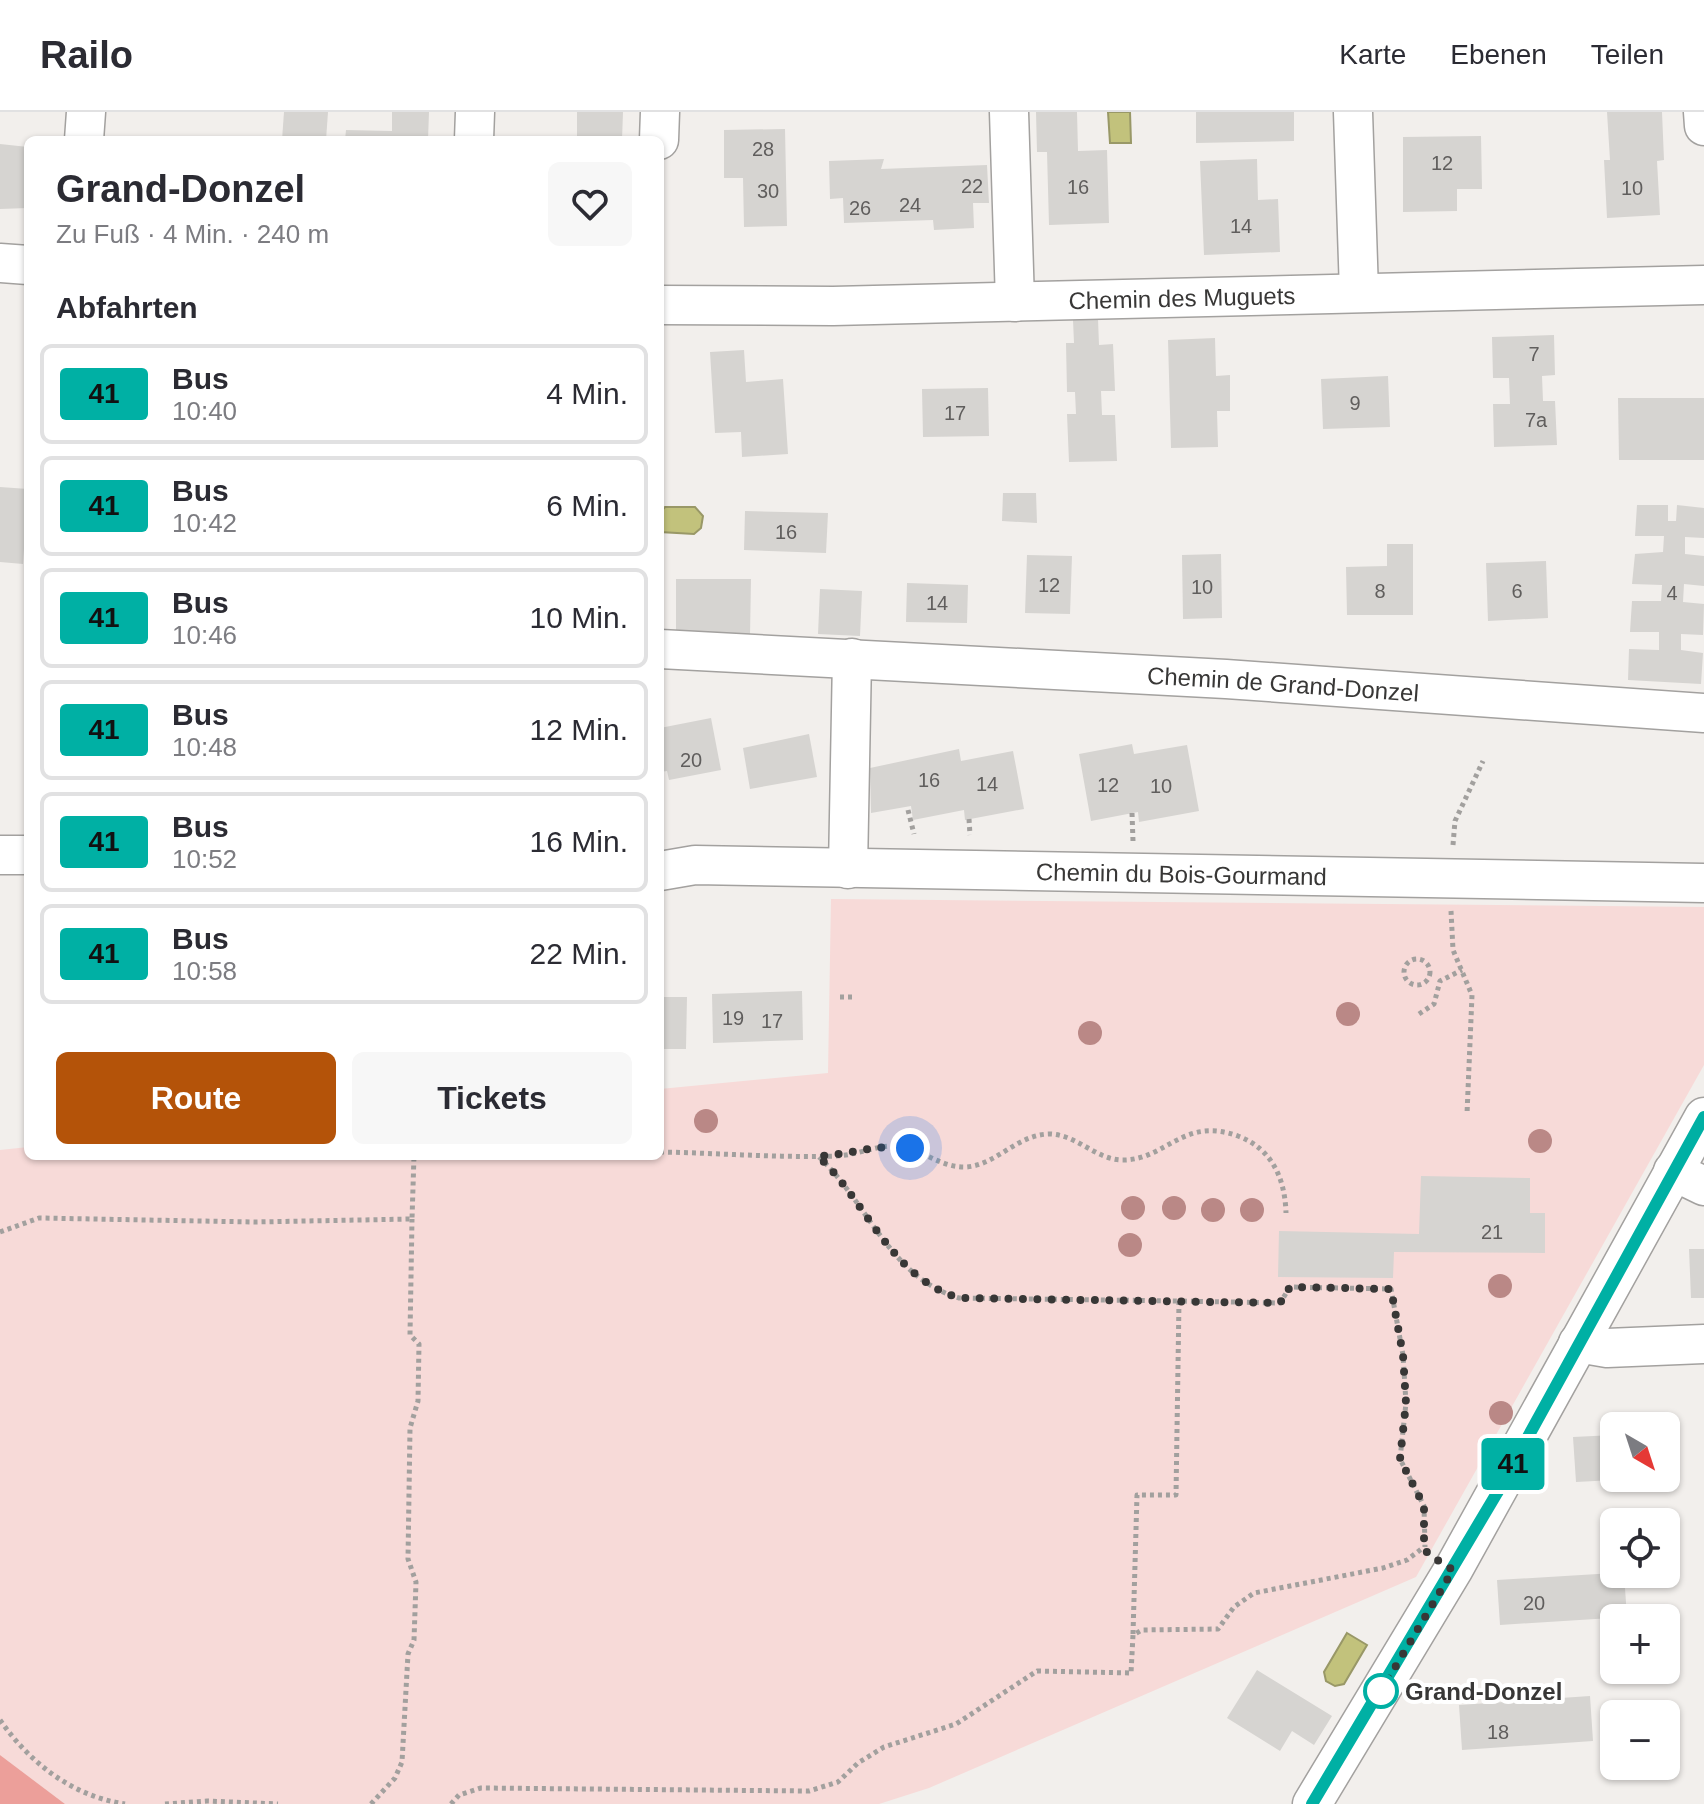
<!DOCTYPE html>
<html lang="de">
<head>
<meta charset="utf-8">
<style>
	body { margin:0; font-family:Helvetica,sans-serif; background:#f7f7f7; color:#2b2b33; height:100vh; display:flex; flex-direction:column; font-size:30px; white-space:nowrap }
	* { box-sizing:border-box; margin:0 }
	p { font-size:26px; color:#7c7c81 }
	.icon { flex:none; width:44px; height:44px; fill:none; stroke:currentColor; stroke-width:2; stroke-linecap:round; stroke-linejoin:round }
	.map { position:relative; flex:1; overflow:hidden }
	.side { position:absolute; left:24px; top:24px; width:640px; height:1024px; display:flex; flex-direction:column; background:#fff; border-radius:12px; box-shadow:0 2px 6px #0004 }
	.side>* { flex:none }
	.badge { padding:0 16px; border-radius:6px; font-size:28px; line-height:52px }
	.needle { width:52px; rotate:141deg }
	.fabs { position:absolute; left:1600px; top:1300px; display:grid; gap:16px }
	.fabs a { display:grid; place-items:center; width:80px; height:80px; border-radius:12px; background:#fff; box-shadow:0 2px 6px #0004; font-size:40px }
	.you { position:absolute; width:40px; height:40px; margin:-20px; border:6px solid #fff; border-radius:50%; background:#1a73e8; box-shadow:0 0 0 12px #1a73e833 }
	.map>.badge { position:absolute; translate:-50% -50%; box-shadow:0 0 0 4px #fff }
	h2 { padding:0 32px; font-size:30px; line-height:72px }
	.round { display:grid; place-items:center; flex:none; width:84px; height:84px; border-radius:12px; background:#f7f7f7 }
	.headline { display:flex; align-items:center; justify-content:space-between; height:136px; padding:0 32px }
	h1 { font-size:38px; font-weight:600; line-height:60px }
	.button { display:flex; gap:16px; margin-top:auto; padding:16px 32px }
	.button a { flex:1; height:92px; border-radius:12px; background:#b45309; color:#fff; font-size:32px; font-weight:600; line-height:92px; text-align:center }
	.button a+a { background:#f7f7f7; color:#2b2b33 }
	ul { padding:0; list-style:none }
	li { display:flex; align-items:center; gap:24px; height:100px; margin:0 16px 12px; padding:0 16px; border:4px solid #e1e1e2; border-radius:12px }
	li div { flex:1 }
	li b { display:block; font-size:30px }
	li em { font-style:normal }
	li .badge { min-width:88px; font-weight:700; text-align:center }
	header { display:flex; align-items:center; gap:48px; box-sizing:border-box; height:112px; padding:0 40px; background:#fff; border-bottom:2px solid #e1e1e2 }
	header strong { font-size:38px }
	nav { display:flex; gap:44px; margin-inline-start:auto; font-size:28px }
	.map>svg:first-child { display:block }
</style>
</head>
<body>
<header>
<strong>Railo</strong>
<nav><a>Karte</a><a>Ebenen</a><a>Teilen</a></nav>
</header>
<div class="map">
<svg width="1704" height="1692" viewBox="0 0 1704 1692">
	<rect width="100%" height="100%" fill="#f2efec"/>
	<polygon fill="#f7dad8" points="831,787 1704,795 1704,953 1416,1465 929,1676 879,1692 65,1692 0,1643 0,1038 28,1035 28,1044 660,1044 660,977 828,961"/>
	<polygon fill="#ec9f9a" points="0,1643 65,1692 0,1692"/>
	<g fill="#c2c27c" stroke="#999867" stroke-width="2">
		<polygon points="1108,0 1130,0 1131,31 1110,31"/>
		<polygon points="665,395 695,395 703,404 701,416 694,422 660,420 660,401"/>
		<polygon points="1347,1521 1367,1533 1344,1572 1335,1574 1326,1569 1324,1560"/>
	</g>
	<g fill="#d6d4d1">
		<polygon points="284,0 328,0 326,28 282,28"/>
		<polygon points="392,0 429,0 428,28 345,28 346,18 392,19"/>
		<polygon points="577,0 623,0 622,28 577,28"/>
		<polygon points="1036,0 1077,0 1078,39 1107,38 1109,111 1049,113 1047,40 1037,40"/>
		<polygon points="1196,0 1294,0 1294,29 1196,31"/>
		<polygon points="1607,0 1662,0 1664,48 1657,49 1660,103 1607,106 1604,48 1610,48"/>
		<polygon points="785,17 787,114 744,115 743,66 724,66 724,18"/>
		<polygon points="1481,24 1482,77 1457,77 1457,99 1403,100 1403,25"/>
		<polygon points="0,32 28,35 28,96 0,97"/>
		<polygon points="884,47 881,57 987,53 989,91 973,91 974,116 934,118 933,108 844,111 843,86 830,87 829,49"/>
		<polygon points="1257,47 1258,88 1278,87 1280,140 1204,143 1200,49"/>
		<polygon points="1098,207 1099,233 1113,232 1115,279 1101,279 1102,303 1115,303 1117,349 1069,350 1067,302 1076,302 1075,280 1067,280 1066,231 1074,231 1073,208"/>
		<polygon points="1554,223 1555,263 1542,264 1543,289 1555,289 1557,333 1494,335 1493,292 1510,292 1509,266 1493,266 1492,225"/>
		<polygon points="1215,226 1216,264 1230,263 1230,299 1217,299 1218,335 1171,336 1168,228"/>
		<polygon points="744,238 746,270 783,267 788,342 742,345 741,320 715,321 710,240"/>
		<polygon points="1388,264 1390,315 1323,317 1321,267"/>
		<polygon points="988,276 989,324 923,325 922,277"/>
		<polygon points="1618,286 1704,286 1704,348 1619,348"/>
		<polygon points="0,375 28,377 23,452 0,450"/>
		<polygon points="1003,381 1036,381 1037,411 1002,409"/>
		<polygon points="1637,393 1668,393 1668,409 1676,409 1677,393 1704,396 1704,426 1685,425 1685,442 1704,444 1704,474 1684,472 1683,490 1704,492 1703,523 1681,522 1681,538 1703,541 1701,572 1628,568 1629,537 1659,538 1659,520 1630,520 1632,489 1661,489 1662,473 1632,472 1635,442 1663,440 1664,424 1635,424"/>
		<polygon points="745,399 828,401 826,441 744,438"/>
		<polygon points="1387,432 1413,432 1413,503 1347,503 1346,455 1387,454"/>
		<polygon points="1221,442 1222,506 1183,507 1182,443"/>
		<polygon points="1027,443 1072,444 1070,502 1025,501"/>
		<polygon points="1546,449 1548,506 1488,509 1486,451"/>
		<polygon points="676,467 751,467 750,524 676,524"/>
		<polygon points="907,471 968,473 967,511 906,510"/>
		<polygon points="820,477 862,479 860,524 818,522"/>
		<polygon points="711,606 721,658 669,668 667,659 660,660 660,616"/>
		<polygon points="809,622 817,665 750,677 743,636"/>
		<polygon points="1132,632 1134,642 1187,633 1199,699 1139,710 1138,700 1091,709 1079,642"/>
		<polygon points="959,637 961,649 1013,639 1024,697 965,708 964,698 913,708 911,694 871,701 870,656"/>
		<polygon points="802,879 803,928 713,931 712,882"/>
		<polygon points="660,885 687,885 686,937 660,937"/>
		<polygon points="1421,1064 1530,1066 1530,1101 1545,1101 1545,1141 1394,1140 1393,1166 1278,1165 1279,1119 1419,1122"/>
		<polygon points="1689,1137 1704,1137 1704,1186 1691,1186"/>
		<polygon points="1614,1323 1614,1368 1576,1370 1573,1325"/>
		<polygon points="1614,1461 1624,1462 1627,1505 1500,1513 1497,1468"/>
		<polygon points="1257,1558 1332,1604 1314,1633 1292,1619 1280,1639 1227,1606"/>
		<polygon points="1590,1584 1593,1629 1462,1638 1459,1593"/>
	</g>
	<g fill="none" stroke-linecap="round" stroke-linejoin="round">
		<defs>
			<g id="minor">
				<polyline points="1009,0 1015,190"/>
				<polyline points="1353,0 1359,180"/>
				<polyline points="1703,0 1704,14"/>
				<polyline points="84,28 86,0"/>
				<polyline points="474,28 475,0"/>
				<polyline points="659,28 660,0"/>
				<polyline points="0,151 28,153"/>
				<path id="s1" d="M 660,193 L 833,194 L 1704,173"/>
				<path id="s2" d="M 660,537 L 1226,567 L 1704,601"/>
				<polyline points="0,743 28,743"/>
				<polyline points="848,757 852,546"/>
				<path id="s3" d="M 660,759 L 695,753 L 1704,771"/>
				<polyline points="1673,1059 1704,1074"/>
				<polyline points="1578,1231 1607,1236 1704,1232"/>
				<polyline points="1312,1692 1453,1458 1704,1005"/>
			</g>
		</defs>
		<use href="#minor" stroke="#a3a19f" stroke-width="41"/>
		<g stroke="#a2a09e" stroke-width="5" stroke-dasharray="4 4" stroke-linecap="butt">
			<polyline points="908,698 914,722"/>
			<polyline points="1132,701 1133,729"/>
			<polyline points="969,707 970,723"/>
			<polyline points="1453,733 1455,709 1483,649"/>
			<polyline points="1451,799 1453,838 1472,883 1467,1002"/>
			<circle cx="1417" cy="860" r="13"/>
			<polyline points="840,885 853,885"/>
			<polyline points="1419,902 1434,892 1440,869 1462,858"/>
			<path d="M 660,1040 C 719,1041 778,1046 837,1044 C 857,1043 877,1033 897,1034 C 921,1036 940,1056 966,1055 C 997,1053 1017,1022 1050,1022 C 1078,1023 1096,1048 1123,1048 C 1166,1048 1183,1004 1238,1024 C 1273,1037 1285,1068 1286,1101"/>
			<path d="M 819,1045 C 868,1091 890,1166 959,1186 L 1179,1189"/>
			<polyline points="0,1120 39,1106 254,1110 412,1107 414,1044"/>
			<polyline points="1133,1522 1137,1383 1176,1383 1179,1189 1280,1191 1290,1175 1391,1177 1403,1243 1406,1291 1400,1347 1424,1394 1425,1435"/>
			<path d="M 0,1608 C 30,1651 72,1684 125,1692"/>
			<polyline points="165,1692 207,1689 278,1692"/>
			<polyline points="371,1692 395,1666 402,1650 408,1542 414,1528 416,1470 408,1447 410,1316 418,1289 419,1232 410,1223 412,1107"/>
			<polyline points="451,1692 459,1683 481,1676 809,1679 838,1670 858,1651 884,1635 956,1612 1037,1559 1131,1561 1133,1523 1142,1518 1218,1517 1234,1495 1254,1481 1383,1456 1407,1448 1424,1435"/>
		</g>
		<use href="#minor" stroke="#fff" stroke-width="38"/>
	</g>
	<g fill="#ba8886">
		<circle cx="1348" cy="902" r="12"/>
		<circle cx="1090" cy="921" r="12"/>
		<circle cx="706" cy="1009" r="12"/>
		<circle cx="1540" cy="1029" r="12"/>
		<circle cx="1133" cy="1096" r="12"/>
		<circle cx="1174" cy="1096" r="12"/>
		<circle cx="1213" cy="1098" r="12"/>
		<circle cx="1252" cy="1098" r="12"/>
		<circle cx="1130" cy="1133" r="12"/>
		<circle cx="1500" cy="1174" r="12"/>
		<circle cx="1501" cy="1301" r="12"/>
	</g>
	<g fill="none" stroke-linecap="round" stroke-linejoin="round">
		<defs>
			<polyline id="line" points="1312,1692 1497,1381 1704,1005"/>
		</defs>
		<use href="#line" stroke="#fff" stroke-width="18"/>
		<use href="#line" stroke="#00b0a4" stroke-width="12"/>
		<path stroke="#383736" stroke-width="8" stroke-dasharray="0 14.4" d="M 910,1036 C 880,1031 849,1043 818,1044 C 867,1090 890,1165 959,1186 L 1280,1191 L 1290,1175 L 1391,1177 L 1403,1243 L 1406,1291 L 1400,1347 L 1424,1394 L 1424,1435 L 1428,1442 L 1453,1458 L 1381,1579"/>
	</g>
	<circle fill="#fff" stroke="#00b0a4" stroke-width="4" cx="1381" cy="1579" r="16"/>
	<g text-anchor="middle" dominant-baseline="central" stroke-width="8" stroke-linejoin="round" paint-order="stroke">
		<g font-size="20" fill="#605e5d">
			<text x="763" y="37">28</text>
			<text x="1442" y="51">12</text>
			<text x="972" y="74">22</text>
			<text x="1078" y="75">16</text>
			<text x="1632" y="76">10</text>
			<text x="768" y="79">30</text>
			<text x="910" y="93">24</text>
			<text x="860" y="96">26</text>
			<text x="1241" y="114">14</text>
			<text x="1534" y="242">7</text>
			<text x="1355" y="291">9</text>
			<text x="955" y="301">17</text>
			<text x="1536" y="308">7a</text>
			<text x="786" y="420">16</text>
			<text x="1049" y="473">12</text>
			<text x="1202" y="475">10</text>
			<text x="1380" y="479">8</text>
			<text x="1517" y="479">6</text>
			<text x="1672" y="481">4</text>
			<text x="937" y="491">14</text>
			<text x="691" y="648">20</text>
			<text x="929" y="668">16</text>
			<text x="987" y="672">14</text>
			<text x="1108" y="673">12</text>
			<text x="1161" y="674">10</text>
			<text x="733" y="906">19</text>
			<text x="772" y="909">17</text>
			<text x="1492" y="1120">21</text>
			<text x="1534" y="1491">20</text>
			<text x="1498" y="1620">18</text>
		</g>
		<g font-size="24" fill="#383736" stroke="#fff">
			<text stroke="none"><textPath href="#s1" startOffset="522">Chemin des Muguets</textPath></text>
			<text stroke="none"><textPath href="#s2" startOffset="624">Chemin de Grand-Donzel</textPath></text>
			<text stroke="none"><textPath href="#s3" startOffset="522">Chemin du Bois-Gourmand</textPath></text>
		</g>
		<g font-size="24" font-weight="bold" fill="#383736" stroke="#fff" text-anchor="start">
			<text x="1405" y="1579">Grand-Donzel</text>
		</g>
	</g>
</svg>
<div class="fabs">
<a><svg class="needle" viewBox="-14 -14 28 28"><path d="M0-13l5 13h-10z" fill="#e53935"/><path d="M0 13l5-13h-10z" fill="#7c7c81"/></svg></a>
<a><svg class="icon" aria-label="locate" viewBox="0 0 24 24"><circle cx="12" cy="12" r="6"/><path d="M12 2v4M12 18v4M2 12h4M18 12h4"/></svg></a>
<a>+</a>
<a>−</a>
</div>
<div class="you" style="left:910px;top:1036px"></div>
<b class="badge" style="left:1513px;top:1352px;background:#00b0a4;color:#111">41</b>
<section class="side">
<div class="headline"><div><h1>Grand-Donzel</h1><p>Zu Fuß · 4 Min. · 240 m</p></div><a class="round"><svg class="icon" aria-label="heart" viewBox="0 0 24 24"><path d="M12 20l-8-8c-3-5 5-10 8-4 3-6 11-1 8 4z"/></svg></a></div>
<h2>Abfahrten</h2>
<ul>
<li><span class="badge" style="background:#00b0a4;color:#111">41</span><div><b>Bus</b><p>10:40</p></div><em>4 Min.</em></li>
<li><span class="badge" style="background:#00b0a4;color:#111">41</span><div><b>Bus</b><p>10:42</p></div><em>6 Min.</em></li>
<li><span class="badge" style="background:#00b0a4;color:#111">41</span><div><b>Bus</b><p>10:46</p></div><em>10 Min.</em></li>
<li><span class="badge" style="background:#00b0a4;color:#111">41</span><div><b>Bus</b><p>10:48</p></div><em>12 Min.</em></li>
<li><span class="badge" style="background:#00b0a4;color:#111">41</span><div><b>Bus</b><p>10:52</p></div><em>16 Min.</em></li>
<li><span class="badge" style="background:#00b0a4;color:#111">41</span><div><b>Bus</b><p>10:58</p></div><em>22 Min.</em></li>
</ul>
<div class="button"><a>Route</a><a>Tickets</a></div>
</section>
</div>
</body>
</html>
